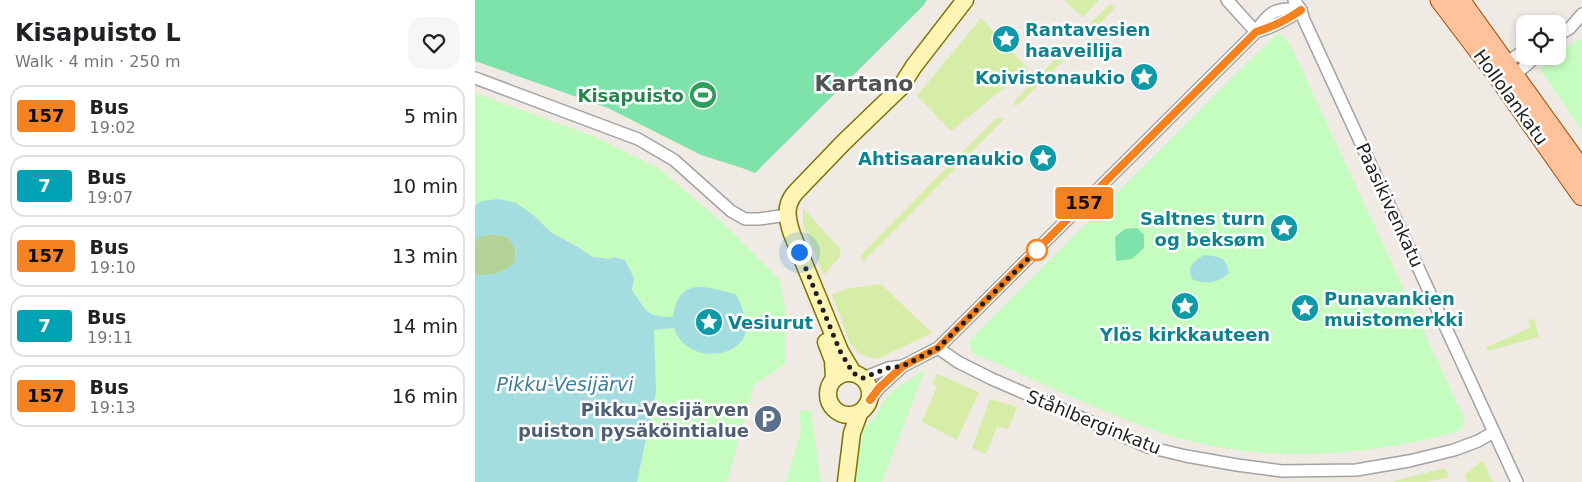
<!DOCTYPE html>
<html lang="en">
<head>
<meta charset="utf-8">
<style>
	body { margin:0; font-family:"DejaVu Sans",sans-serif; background:#f6f6f6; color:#202124; height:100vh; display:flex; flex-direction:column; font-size:19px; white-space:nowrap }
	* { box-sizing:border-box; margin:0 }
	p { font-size:16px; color:#757577 }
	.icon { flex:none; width:28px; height:28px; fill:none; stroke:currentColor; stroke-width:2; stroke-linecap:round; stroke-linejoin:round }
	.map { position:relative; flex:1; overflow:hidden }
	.details { display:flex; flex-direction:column; background:#fff; width:475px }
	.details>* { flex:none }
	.badge { padding:0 10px; border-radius:4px; font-size:18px; line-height:32px }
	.fabs { position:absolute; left:1041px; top:15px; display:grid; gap:10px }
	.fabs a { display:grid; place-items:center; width:50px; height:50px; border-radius:10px; background:#fff; box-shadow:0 2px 8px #0003; font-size:25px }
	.you { position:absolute; width:25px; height:25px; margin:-12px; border:4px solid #fff; border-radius:50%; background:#1a73e8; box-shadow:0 0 0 8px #1a73e833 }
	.map>.badge { position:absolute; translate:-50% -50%; box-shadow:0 0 0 2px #fff }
	.round { display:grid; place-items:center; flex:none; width:52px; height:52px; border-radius:15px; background:#f6f6f6 }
	.headline { display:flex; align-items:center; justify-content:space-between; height:85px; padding:0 15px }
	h1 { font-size:24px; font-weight:700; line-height:38px }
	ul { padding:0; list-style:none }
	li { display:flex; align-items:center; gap:15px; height:62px; margin:0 10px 8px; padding:0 5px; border:2px solid #e0e0e0; border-radius:15px }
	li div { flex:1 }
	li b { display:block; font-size:19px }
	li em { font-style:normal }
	li .badge { min-width:55px; font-weight:700; text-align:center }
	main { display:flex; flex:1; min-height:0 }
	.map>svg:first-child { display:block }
</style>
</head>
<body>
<main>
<section class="details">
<div class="headline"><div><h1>Kisapuisto L</h1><p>Walk · 4 min · 250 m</p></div><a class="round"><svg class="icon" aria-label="heart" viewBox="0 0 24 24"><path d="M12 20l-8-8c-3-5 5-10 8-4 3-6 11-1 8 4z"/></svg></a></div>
<ul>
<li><span class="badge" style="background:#f58220;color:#111">157</span><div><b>Bus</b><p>19:02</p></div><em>5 min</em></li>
<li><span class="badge" style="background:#00a3b4;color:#fff">7</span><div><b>Bus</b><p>19:07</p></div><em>10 min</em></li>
<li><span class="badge" style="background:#f58220;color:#111">157</span><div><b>Bus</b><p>19:10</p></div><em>13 min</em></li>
<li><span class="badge" style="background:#00a3b4;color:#fff">7</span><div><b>Bus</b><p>19:11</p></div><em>14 min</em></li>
<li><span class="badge" style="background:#f58220;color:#111">157</span><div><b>Bus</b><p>19:13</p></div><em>16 min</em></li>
</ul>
</section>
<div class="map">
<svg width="1107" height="482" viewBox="0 0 1107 482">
	<rect width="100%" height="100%" fill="#f0eae4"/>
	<g fill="#d6eda8">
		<polygon points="589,0 624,0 608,17"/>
		<polygon points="637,4 639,9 611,38 604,39 604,34 634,5"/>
		<polygon points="506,18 553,69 476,131 442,96"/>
		<polygon points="584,55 589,60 543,105 538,105 538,103"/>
		<polygon points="524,118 529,119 491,158 487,153 520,119"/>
		<polygon points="483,156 488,161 389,261 385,256"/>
		<polygon points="328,208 366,250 364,258 350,274 348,274 328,225"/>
		<polygon points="406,284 457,333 402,359 386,355 375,343 357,294 376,288"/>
		<polygon points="1059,318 1064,337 1013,351 1011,347 1055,328 1054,321"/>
		<polygon points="462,374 504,392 482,440 447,422 462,386 457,384"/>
		<polygon points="515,399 542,407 533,429 522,426 511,454 497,448"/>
		<polygon points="1006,461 1008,461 1018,482 992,482 990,475"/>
		<polygon points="970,468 974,477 951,482 920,482 919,481"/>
	</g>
	<path fill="#b2d297" d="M 15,234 L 34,237 L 40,249 L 41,262 C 34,268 23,275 13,275 C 8,276 5,274 0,276 L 0,241 L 5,236 Z"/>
	<g fill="#c5fcbf">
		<path d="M 802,34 C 813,36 815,46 820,55 L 989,418 L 989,424 L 984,431 C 896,456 800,463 711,440 C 690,435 670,427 650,419 C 598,399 548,374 497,353 L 494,341 L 757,78 Z"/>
		<polygon points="1107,39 1107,131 1065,69 1081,56 1082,56 1083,55 1096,44"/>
		<polygon points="0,93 120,137 183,168 247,222 304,279 310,308 310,364 279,385 252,482 162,482 181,392 179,330 182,317 175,315 157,290 159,278 150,260 140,257 135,259 118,257 101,246 77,233 57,214 7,201 0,205"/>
		<polygon points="450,370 407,482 379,482 389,427 399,418 412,397 421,388"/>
		<polygon points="336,410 346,482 311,482 326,431 324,411"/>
	</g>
	<g fill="#7ee3ab">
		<polygon points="0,0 452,0 448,6 280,173 267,168 226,155 133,108 0,61"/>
		<polygon points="662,228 669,235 669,248 657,259 641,261 640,237 650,229"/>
	</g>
	<g fill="#a3dde0">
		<path d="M 24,199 L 41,203 L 57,214 L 77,233 L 101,246 L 118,257 L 135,259 L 139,257 L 150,260 L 159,278 L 157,290 C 172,311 170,317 198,317 C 204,275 231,287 261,294 C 267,307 276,325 268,339 C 267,342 263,344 260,347 C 239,361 207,353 199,328 L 179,330 L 181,392 L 162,482 L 0,482 L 0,276 C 5,274 7,275 12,275 C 22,275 34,268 41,262 L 40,249 L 33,237 C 21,235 10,231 0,241 L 0,205 L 7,201 Z"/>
		<path d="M 729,255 C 744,257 751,256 754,273 C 745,283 728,285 717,279 C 712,265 718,262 729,255 Z"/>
	</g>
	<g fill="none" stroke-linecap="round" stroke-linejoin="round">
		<defs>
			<g id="street">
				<polyline points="752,0 781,32"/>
				<polyline points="819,0 826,10 829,20 1042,482"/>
				<path d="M 781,32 C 797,27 812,20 826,10"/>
				<polyline points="1082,36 1095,28 1107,14"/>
				<polyline points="1026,66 1050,50"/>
				<polyline points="0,78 163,139 199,160 256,211 270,219 284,219 312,215"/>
				<polyline points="1035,79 1062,56"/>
				<polyline points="463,348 483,362 517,379 673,447 711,456 762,465 807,471 881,470 934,461 979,450 1003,441 1019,432"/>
				<polyline points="388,378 413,368 428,366"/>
				<path d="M 395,400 L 404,388 L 428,366 L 463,348 L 781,32 C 793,12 802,6 826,10"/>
			</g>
			<g id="secondary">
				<polyline points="351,342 358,360 359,379"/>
				<circle cx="374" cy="394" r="21"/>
				<path d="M 378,373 L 365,351 L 317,234 C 312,219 309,206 320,193 L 368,143 L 425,88 L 439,66 L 490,0"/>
				<polyline points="371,482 377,433 384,414"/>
			</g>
			<g id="primary">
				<polyline points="965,0 1019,71 1107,196"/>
				<polyline points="985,0 1107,170"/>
			</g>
		</defs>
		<use href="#street" stroke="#a3a3a3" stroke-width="14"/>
		<use href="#secondary" stroke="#7c7300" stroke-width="19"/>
		<use href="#primary" stroke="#9a4c00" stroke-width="21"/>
		<use href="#street" stroke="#fff" stroke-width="11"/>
		<use href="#secondary" stroke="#fdf4b6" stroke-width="16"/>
		<use href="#primary" stroke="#ffc29b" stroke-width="19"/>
	</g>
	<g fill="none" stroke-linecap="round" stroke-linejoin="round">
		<defs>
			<path id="line" d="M 395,400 L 404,388 L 428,366 L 463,348 L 781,32 C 797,27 812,20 826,10"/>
		</defs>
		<use href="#line" stroke="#fff" stroke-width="11"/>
		<use href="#line" stroke="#f58220" stroke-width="8"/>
		<polyline stroke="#1f1f1f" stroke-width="5" stroke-dasharray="0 9" points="324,252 365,351 378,373 388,378 413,368 428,366 463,348 562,250"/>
	</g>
	<defs>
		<symbol id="sight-disc" viewBox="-11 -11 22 22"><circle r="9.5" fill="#0f9aa8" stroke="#fff"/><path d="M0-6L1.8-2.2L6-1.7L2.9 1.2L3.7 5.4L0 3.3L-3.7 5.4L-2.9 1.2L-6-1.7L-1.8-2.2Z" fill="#fff"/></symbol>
		<symbol id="stadium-disc" viewBox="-11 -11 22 22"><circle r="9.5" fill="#2e9e5b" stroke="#fff"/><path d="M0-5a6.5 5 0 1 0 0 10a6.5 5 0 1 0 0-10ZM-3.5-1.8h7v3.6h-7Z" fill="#fff"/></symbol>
		<symbol id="parking-disc" viewBox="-11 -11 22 22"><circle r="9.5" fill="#5c6f8a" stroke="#fff"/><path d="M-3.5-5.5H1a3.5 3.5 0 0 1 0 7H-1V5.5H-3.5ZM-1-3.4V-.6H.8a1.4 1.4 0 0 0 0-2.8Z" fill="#fff"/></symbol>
	</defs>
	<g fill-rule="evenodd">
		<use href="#sight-disc" x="515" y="23" width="32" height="32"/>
		<use href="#sight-disc" x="653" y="61" width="32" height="32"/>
		<use href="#stadium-disc" x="212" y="79" width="32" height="32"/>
		<use href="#sight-disc" x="552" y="142" width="32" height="32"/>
		<use href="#sight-disc" x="793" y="212" width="32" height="32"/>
		<use href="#sight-disc" x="694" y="290" width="32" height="32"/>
		<use href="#sight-disc" x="814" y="292" width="32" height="32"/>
		<use href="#sight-disc" x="218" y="306" width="32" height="32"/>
		<use href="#parking-disc" x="277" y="403" width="32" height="32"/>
	</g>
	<circle fill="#fff" stroke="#f58220" stroke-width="2.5" cx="562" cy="250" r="10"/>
	<g text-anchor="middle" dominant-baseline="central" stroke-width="5" stroke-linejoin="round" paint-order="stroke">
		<g font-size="18" font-weight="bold" fill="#0d838f" stroke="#fff" text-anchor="start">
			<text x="550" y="29">Rantavesien<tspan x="550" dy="21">haaveilija</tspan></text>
			<text x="650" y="77" text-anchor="end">Koivistonaukio</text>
			<text x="549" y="158" text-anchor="end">Ahtisaarenaukio</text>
			<text x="790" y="218" text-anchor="end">Saltnes turn<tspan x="790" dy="21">og beksøm</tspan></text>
			<text x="849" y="298">Punavankien<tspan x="849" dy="21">muistomerkki</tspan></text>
			<text x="253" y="322">Vesiurut</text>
			<text x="710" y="334" text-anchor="middle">Ylös kirkkauteen</text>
		</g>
		<g font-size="18" font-weight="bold" fill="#27864d" stroke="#fff" text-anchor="end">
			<text x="209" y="95">Kisapuisto</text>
		</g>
		<g font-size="18" fill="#1f1f1f" stroke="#fff">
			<text transform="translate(1036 97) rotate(54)">Hollolankatu</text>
			<text transform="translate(915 205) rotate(65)">Paasikivenkatu</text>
			<text transform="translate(619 422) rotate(22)">Ståhlberginkatu</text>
		</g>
		<g font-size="18" font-weight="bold" fill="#4e5e75" stroke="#fff" text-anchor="end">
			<text x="274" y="409">Pikku-Vesijärven<tspan x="274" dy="21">puiston pysäköintialue</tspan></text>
		</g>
		<g font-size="19" font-style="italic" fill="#3e7d9c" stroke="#fff">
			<text x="90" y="384">Pikku-Vesijärvi</text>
		</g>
		<g font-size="22" font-weight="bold" fill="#525252" stroke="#fff">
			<text x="389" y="83">Kartano</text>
		</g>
	</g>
</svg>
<div class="fabs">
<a><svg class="icon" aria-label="locate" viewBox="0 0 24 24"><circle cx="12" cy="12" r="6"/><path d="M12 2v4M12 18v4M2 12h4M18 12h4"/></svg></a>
</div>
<div class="you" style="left:324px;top:252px"></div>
<b class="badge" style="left:609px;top:203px;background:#f58220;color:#111">157</b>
</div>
</main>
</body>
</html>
